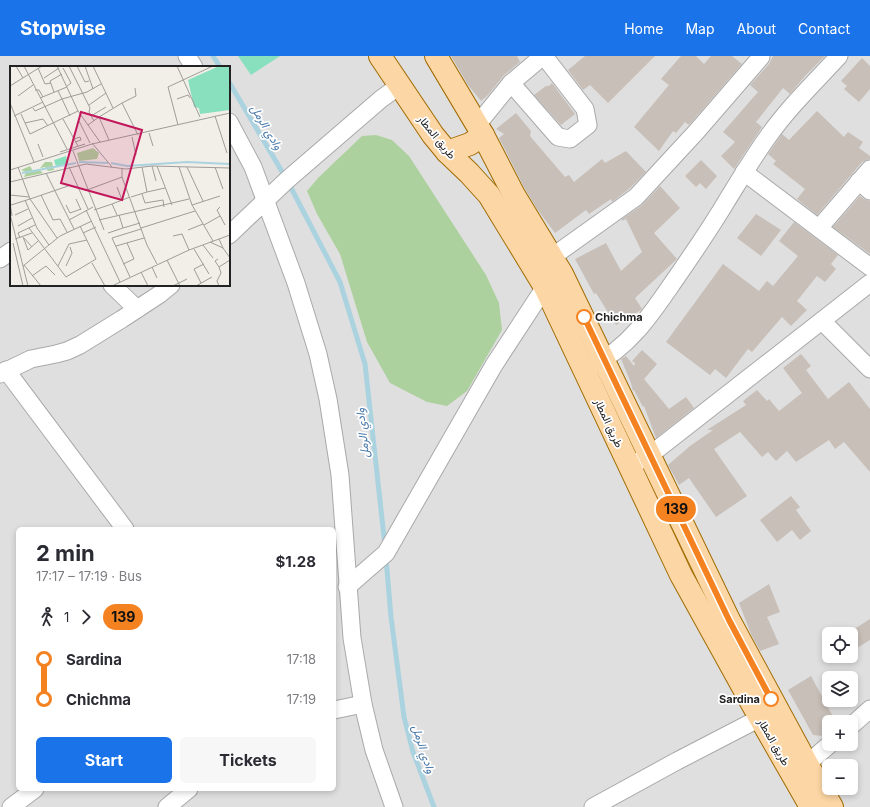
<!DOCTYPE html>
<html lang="en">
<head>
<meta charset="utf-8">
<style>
	body { margin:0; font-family:Inter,Vazirmatn,sans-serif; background:#f7f7f7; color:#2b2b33; height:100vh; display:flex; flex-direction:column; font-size:15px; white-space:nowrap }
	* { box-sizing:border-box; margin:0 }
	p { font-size:13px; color:#7c7c81 }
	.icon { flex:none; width:22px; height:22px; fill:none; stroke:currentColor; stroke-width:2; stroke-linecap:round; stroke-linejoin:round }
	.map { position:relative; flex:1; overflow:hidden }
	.details { position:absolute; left:16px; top:471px; width:320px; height:264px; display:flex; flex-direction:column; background:#fff; border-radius:6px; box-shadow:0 2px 6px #0003 }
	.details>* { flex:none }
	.badge { padding:0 8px; border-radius:13px; font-size:14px; line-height:26px }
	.controls { position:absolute; left:822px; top:571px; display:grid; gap:8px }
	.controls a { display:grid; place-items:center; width:36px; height:36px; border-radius:6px; background:#fff; box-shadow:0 2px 6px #0003; font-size:20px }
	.map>.badge { position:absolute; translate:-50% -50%; box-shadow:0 0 0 2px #fff }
	.legs { display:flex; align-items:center; gap:6px; height:44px; padding:0 20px; font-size:13px }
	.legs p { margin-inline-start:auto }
	.headline { display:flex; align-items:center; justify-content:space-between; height:68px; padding:0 20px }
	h1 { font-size:22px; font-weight:700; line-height:30px }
	.button { display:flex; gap:8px; margin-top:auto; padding:8px 20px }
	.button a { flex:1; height:46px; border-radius:6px; background:#1a73e8; color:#fff; font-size:16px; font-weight:700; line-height:46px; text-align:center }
	.button a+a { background:#f7f7f7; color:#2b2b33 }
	ul { padding:0 20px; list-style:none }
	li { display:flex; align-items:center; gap:14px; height:40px; font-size:15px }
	li i { display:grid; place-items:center; width:6px; height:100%; margin:0 5px; background:currentColor }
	li i::after { content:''; width:10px; height:10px; margin:-5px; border:3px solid; border-radius:50%; background:#fff }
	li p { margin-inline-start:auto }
	li:first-child i { background:linear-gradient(#0000 50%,currentColor 0) }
	li:last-child i { background:linear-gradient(currentColor 50%,#0000 0) }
	header { display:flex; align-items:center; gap:24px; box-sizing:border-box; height:56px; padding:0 20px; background:#1a73e8; color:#fff }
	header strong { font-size:19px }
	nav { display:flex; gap:22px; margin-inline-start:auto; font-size:14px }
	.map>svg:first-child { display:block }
</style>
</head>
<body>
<header>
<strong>Stopwise</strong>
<nav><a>Home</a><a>Map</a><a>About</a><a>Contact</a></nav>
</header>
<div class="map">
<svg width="870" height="751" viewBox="0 0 870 751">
	<rect width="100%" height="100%" fill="#f2efe9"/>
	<path fill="#e0dfdf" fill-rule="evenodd" d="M 0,0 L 870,0 L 870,751 L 0,751 ZM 11,11 L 229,11 L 229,229 L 11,229 ZM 18,473 L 334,473 L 334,733 L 18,733 ZM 829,578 L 851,578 L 851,600 L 829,600 ZM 829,622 L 851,622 L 851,644 L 829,644 ZM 829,666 L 851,666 L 851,688 L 829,688 ZM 829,710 L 851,710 L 851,732 L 829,732 Z"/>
	<polygon fill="#add19e" points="376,79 392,84 409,100 486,219 499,247 502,274 467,335 447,350 427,346 390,327 367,286 340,198 317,158 307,135 318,122 362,80"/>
	<polygon fill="#88e0be" points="238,0 280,0 251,19"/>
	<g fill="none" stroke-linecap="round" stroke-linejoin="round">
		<g stroke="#aad3df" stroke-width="5">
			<polyline points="213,0 220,11"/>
			<polyline points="229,26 287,124 340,226 365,308 385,490"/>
			<polyline points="386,502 391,561 404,661 413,696 434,751"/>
		</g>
	</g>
	<g fill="#c7bfb8">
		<polygon points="451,0 517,0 520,6 504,19 488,39 481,45 468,29"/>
		<polygon points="585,0 655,0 608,47 590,29 583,34 568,14"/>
		<polygon points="681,0 696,0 704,8 711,0 732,0 742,8 689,69 685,66 676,77 673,75 659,95 634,71 669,29 661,23"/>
		<polygon points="773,0 825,0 805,20 790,38 783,32 756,66 762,71 734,113 721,100 735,86 723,76 758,36 750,29 769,8"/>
		<polygon points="862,2 870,10 870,33 859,46 844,33 847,30 841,25"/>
		<polygon points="552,27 575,58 561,69 534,39 546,30 549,30"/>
		<polygon points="817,55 844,81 848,76 863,86 859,92 870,100 870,103 862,106 817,159 797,143 805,133 773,108 776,105 768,98 782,78 789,84"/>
		<polygon points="516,57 531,75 530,80 565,121 569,119 574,126 602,103 605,107 626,95 646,116 629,133 612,146 611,143 589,158 586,154 555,177 537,153 525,133 499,82 504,78 496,73"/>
		<polygon points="701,104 717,120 706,133 700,127 696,131 685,120"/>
		<polygon points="660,130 680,152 654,177 677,203 635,242 642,253 641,254 616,269 596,237 594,238 575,203 606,187 621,215 642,196 626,163 622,165 622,163 642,149"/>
		<polygon points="860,140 864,143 870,145 870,198 833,171"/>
		<polygon points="756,158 781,174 761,200 737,182"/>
		<polygon points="794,166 838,199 831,208 836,213 825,226 817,220 797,245 807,254 791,270 782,261 752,296 748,293 726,322 715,313 710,319 666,286 723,208 759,235 767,225 773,230 798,200 779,185"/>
		<polygon points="642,294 657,308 644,323 669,353 686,341 694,352 656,382 644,350 643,351 634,334 633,335 631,327 621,303 626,300 634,310 635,307 632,305"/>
		<polygon points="801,298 811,310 806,314 828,343 849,326 870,353 870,416 844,386 835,393 829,384 796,406 787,395 776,405 768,396 762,401 740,376 714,393 747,440 716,461 689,422 679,429 668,409 690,390 713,374 707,374 746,349 743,345 757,334 767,345 769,343 779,355 802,337 783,312"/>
		<polygon points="791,440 800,451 796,454 811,475 800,484 792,474 777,486 760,464"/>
		<polygon points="769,528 780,556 767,561 779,588 760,595 751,578 739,547"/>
		<polygon points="870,563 870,584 857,592 851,581 851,578 848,577"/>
		<polygon points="811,620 836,666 829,666 829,678 823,680 813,679 788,634"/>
	</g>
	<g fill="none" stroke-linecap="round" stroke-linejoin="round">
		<defs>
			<g id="street">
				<polyline points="187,0 194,11"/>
				<polyline points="511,27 558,81 570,83 588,69 585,53 544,0"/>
				<polyline points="229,66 253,111 296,227 318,298 328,343 340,419 352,582 363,648 374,694 394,751"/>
				<polyline points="477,69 511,27 543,0"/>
				<polyline points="744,116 870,211"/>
				<polyline points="859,125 870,135"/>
				<polyline points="819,172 870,113"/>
				<polyline points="229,179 287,124 381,43 399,30"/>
				<polyline points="552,201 636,141 697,75 761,1"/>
				<polyline points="0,203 11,195"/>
				<polyline points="112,229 137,253"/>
				<polyline points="822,265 870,313"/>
				<path d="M 593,309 C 629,292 652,257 674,225 C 692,199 710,173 726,146 C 739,125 752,103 767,82 C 788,52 814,27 839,0"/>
				<polyline points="6,314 125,473"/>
				<polyline points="0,318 31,303 56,298 67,295 80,289 122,263 160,238 171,229"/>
				<polyline points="639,405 650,399 870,227"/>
				<polyline points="347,531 386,497 494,309 545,231 552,225"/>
				<polyline points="334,654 363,648"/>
				<polyline points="851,670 870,653"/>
				<polyline points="799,715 830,688"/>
				<polyline points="11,751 35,733"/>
				<polyline points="167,751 189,733"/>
				<polyline points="593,751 677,705 760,662"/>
			</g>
			<g id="primary">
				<polyline points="380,0 433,79 447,96 469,117 489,139 545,231 681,519 760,662 811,751"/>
				<polyline points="436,0 483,79 514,139 562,218 729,564 807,708 832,751"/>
				<polyline points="447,96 470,88 483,79"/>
			</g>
		</defs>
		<use href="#street" stroke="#a9a9a9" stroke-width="19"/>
		<use href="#primary" stroke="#a06b00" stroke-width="24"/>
		<use href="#street" stroke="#fff" stroke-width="17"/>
		<use href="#primary" stroke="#fcd6a4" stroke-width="22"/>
	</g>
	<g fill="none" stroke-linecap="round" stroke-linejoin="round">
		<defs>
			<polyline id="line-1" points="584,261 729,564 771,643"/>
		</defs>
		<use href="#line-1" stroke="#fff" stroke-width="9"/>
		<use href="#line-1" stroke="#f58220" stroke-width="6"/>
	</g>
	<g fill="#fff" stroke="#f58220" stroke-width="2">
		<circle cx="584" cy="261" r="7"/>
		<circle cx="771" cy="643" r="7"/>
	</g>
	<g text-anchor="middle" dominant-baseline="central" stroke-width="3.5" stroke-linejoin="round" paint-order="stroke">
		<g font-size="11" fill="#222" stroke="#fff">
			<text transform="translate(437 81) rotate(51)">طريق المطار</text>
			<text transform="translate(609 367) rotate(65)">طريق المطار</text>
			<text transform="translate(774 686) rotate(60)">طريق المطار</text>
		</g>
		<g font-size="11" font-weight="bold" fill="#222" stroke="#fff" text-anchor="start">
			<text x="595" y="261">Chichma</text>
			<text x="760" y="643" text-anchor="end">Sardina</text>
		</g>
		<g font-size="12" font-style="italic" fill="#4a7aab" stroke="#fff">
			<text transform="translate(267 71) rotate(59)">وادي الرمل</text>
			<text transform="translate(362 377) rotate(-96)">وادي الرمل</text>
			<text transform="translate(424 693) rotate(72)">وادي الرمل</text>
		</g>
	</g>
	<g transform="translate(10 10)">
		<rect width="220" height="220" fill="#f2efe9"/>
		<path d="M 83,82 L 89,87 L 87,93 L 69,95 L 67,87 ZM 35,96 L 42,96 L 44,104 L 38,105 L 35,101 L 30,102 ZM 20,100 L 23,105 L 30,104 L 33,107 L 14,111 L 16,106 L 11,104 Z" fill="#add19e"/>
		<path d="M 209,0 L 220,0 L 220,44 L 190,48 L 189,42 L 184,41 L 178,14 ZM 56,90 L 58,97 L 46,101 L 44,94 Z" fill="#88e0be"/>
		<path fill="none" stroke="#aad3df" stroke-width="2" d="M 69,96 L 98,97M 101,97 L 117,100 L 177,96 L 220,98M 12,107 L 66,97"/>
		<path fill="none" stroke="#9f9d99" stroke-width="1" d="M 6,0 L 13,12M 14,0 L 57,83M 47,0 L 68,45 L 90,76M 59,0 L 80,42 L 79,46 L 84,55M 67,0 L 75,16 L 79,15M 75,0 L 83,23M 83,0 L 103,42M 167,0 L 190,51M 28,2 L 35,18 L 41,17M 53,2 L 61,17 L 57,20M 34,12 L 49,2M 0,20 L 32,0M 25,24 L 29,24 L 33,31M 44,26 L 40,15 L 52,8M 8,30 L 23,19M 30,32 L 57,21M 167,33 L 178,29 L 180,32M 0,37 L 24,96M 112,37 L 126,30 L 125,22M 79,39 L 96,27M 23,42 L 25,45 L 52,33 L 48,25M 11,48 L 20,68 L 68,45M 4,50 L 33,36M 60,50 L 52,33 L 77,26 L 91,18M 81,50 L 96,41M 205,50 L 217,87M 53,53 L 68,80M 69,55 L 80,77M 15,57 L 33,53 L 38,60M 78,59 L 89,51M 168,59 L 158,21 L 203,0M 139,67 L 143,80M 122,71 L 126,89M 64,73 L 70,71 L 71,74 L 65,76M 99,74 L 89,51 L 112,37 L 128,69M 82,77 L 102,101M 28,78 L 33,91M 63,85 L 94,164M 50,86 L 75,78M 142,100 L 146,115M 147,100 L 162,139M 59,101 L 78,143M 169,101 L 182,139 L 203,175M 177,101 L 193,135M 205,101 L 213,123M 112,103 L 112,111 L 137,179 L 147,198M 0,104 L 82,78 L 220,47M 36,107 L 64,163M 0,116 L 76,98 L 116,103 L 142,100 L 220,102M 107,121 L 112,134M 77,124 L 112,111M 137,126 L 155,122M 132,128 L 135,137 L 153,134 L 154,141M 0,129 L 19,131M 31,129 L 43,154 L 50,153 L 57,166M 121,131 L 137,126 L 132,101M 66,133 L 71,144M 15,134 L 27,162 L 39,179M 0,137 L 2,150M 102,138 L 120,131M 1,139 L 20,133 L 8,101M 56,139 L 60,147 L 71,143M 182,139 L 210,130M 210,141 L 207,144 L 215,159M 76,144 L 110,216M 84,144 L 102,138 L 107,149M 0,148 L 18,220M 5,149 L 18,143M 109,149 L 113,162 L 130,157M 59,154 L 83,141M 89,154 L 179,133M 194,159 L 210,150M 8,160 L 22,152M 19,162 L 56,211 L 86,193 L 70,160M 131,162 L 185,145M 178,164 L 193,158M 73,167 L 86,161M 98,167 L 113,162M 163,170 L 172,168 L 179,184M 13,171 L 18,184 L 28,175M 10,172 L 8,167 L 25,159M 14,172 L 22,181M 47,172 L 20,133 L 58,120M 5,173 L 22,167M 200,176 L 213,182 L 209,173M 3,177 L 13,220M 193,179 L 203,192M 106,180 L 134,172M 213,182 L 220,192M 184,183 L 199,208M 208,193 L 205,195 L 209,201 L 220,194M 157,194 L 170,220M 82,197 L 95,220M 113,198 L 124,193 L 117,177M 14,199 L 31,220M 13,200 L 50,170 L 82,155M 48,200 L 59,178 L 77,174M 56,200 L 62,187 L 60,181M 142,201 L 147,212M 131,206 L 138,220M 22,210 L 36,200 L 45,209M 120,211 L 102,172 L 131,163M 191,217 L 184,203 L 194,198M 102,220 L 179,184 L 220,169M 163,220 L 177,213M 186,220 L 202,211M 209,220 L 207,215 L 211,207 L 209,201"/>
		<path fill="#c2185b" fill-opacity="0.15" stroke="#c2185b" stroke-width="2" d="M 71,46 L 132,64 L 112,134 L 51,117 Z"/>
		<rect width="220" height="220" fill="none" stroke="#222" stroke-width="2"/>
	</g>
</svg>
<div class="controls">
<a><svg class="icon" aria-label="locate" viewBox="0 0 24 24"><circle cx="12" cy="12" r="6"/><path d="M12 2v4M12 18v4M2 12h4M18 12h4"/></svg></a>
<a><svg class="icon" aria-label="layers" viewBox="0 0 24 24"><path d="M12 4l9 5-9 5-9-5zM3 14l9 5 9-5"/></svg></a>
<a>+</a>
<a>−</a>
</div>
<b class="badge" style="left:676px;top:453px;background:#f58220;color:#111">139</b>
<section class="details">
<div class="headline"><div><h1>2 min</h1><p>17:17 – 17:19 · Bus</p></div><b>$1.28</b></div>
<div class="legs"><svg class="icon" aria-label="walk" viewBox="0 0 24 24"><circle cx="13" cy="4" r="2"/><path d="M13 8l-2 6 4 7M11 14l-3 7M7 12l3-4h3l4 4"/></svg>1<svg class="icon" aria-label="forward" viewBox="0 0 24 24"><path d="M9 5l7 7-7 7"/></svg><b class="badge" style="background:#f58220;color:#111">139</b></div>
<ul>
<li><i style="color:#f58220"></i><b>Sardina</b><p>17:18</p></li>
<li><i style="color:#f58220"></i><b>Chichma</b><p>17:19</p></li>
</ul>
<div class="button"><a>Start</a><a>Tickets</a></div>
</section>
</div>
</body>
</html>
